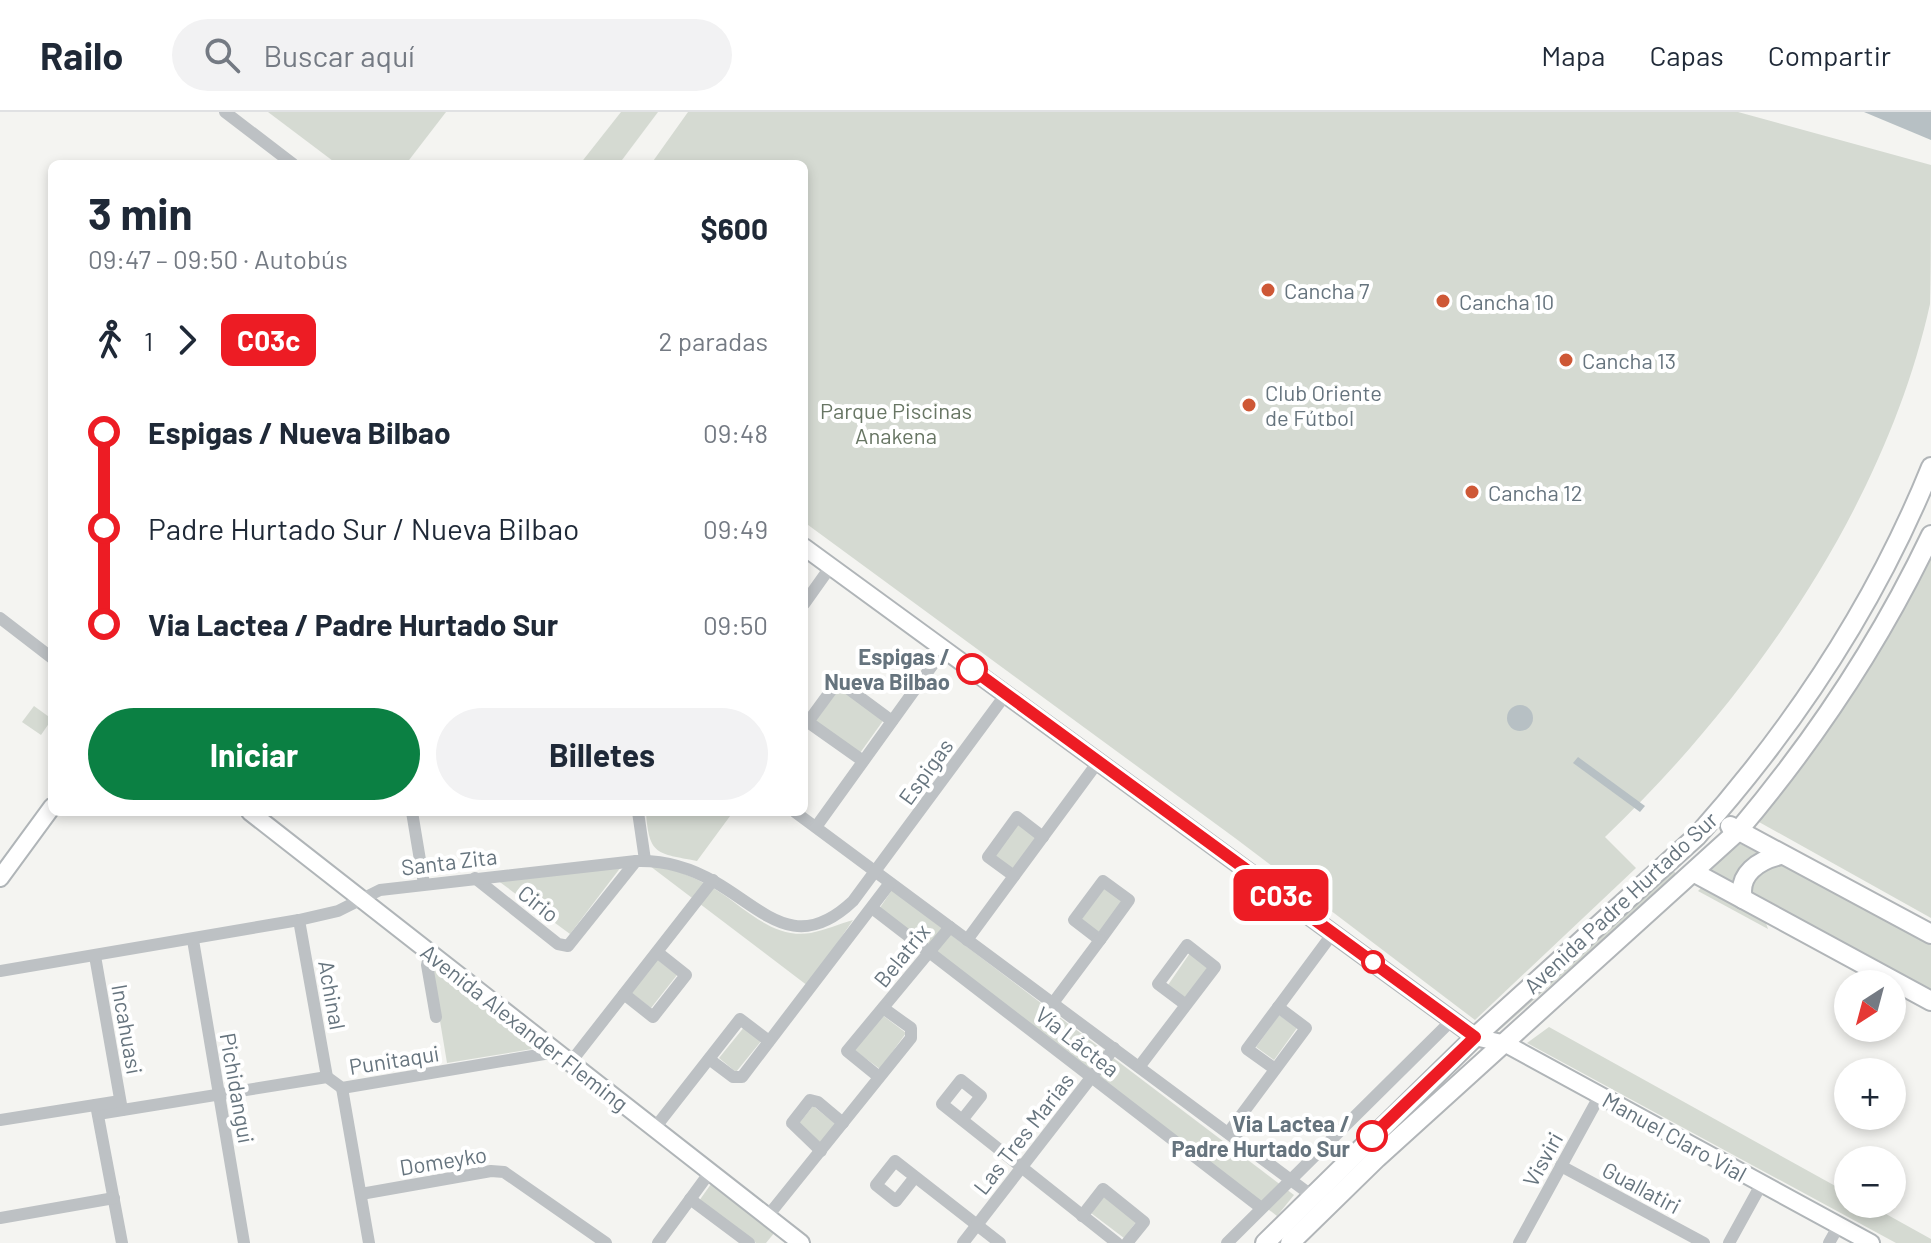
<!DOCTYPE html>
<html lang="es">
<head>
<meta charset="utf-8">
<style>
	body { margin:0; font-family:Barlow,sans-serif; background:#f2f2f3; color:#1f2937; height:100vh; display:flex; flex-direction:column; font-size:30px; white-space:nowrap }
	* { box-sizing:border-box; margin:0 }
	p { font-size:26px; color:#747a83 }
	.icon { flex:none; width:44px; height:44px; fill:none; stroke:currentColor; stroke-width:2; stroke-linecap:round; stroke-linejoin:round }
	.map { position:relative; flex:1; overflow:hidden }
	.drawer { position:absolute; left:48px; top:48px; width:760px; height:656px; display:flex; flex-direction:column; background:#fff; border-radius:12px; box-shadow:0 4px 12px #0003 }
	.drawer>* { flex:none }
	.badge { padding:0 16px; border-radius:12px; font-size:28px; line-height:52px }
	.needle { width:52px; rotate:216deg }
	.buttons { position:absolute; left:1834px; top:858px; display:grid; gap:16px }
	.buttons a { display:grid; place-items:center; width:72px; height:72px; border-radius:50%; background:#fff; box-shadow:0 4px 12px #0003; font-size:40px }
	.map>.badge { position:absolute; translate:-50% -50%; box-shadow:0 0 0 4px #fff }
	.legs { display:flex; align-items:center; gap:12px; height:88px; padding:0 40px; font-size:26px }
	.legs p { margin-inline-start:auto }
	.head { display:flex; align-items:center; justify-content:space-between; height:136px; padding:0 40px }
	h1 { font-size:44px; font-weight:700; line-height:60px }
	.button { display:flex; gap:16px; margin-top:auto; padding:16px 40px }
	.button a { flex:1; height:92px; border-radius:48px; background:#0b8043; color:#fff; font-size:32px; font-weight:700; line-height:92px; text-align:center }
	.button a+a { background:#f2f2f3; color:#1f2937 }
	ul { padding:0 40px; list-style:none }
	li { display:flex; align-items:center; gap:28px; height:96px; font-size:30px }
	li i { display:grid; place-items:center; width:12px; height:100%; margin:0 10px; background:currentColor }
	li i::after { content:''; width:20px; height:20px; margin:-10px; border:6px solid; border-radius:50%; background:#fff }
	li p { margin-inline-start:auto }
	li:first-child i { background:linear-gradient(#0000 50%,currentColor 0) }
	li:last-child i { background:linear-gradient(currentColor 50%,#0000 0) }
	header { display:flex; align-items:center; gap:48px; box-sizing:border-box; height:112px; padding:0 40px; background:#fff; border-bottom:2px solid #e0e1e3 }
	header strong { font-size:38px }
	nav { display:flex; gap:44px; margin-inline-start:auto; font-size:28px }
	.search { width:560px; height:72px; background:#f2f2f3; display:flex; align-items:center; gap:20px; box-sizing:border-box; padding:0 28px; border-radius:44px; color:#747a83; font-size:30px }
	.map>svg:first-child { display:block }
</style>
</head>
<body>
<header>
<strong>Railo</strong>
<div class="search"><svg class="icon" aria-label="search" viewBox="0 0 24 24"><circle cx="10" cy="10" r="6"/><path d="M15 15l6 6"/></svg>Buscar aquí</div>
<nav><a>Mapa</a><a>Capas</a><a>Compartir</a></nav>
</header>
<div class="map">
<svg width="1931" height="1131" viewBox="0 0 1931 1131">
	<rect width="100%" height="100%" fill="#f4f4f1"/>
	<g fill="#d5dad2">
		<polygon points="268,0 446,0 406,52 337,52"/>
		<polygon points="621,0 658,0 619,52 580,52"/>
		<path d="M 688,0 L 1738,0 L 1931,53 C 1931,90 1931,159 1930,192 C 1886,392 1751,586 1605,725 L 1636,756 L 1475,908 L 1235,726 L 804,410 L 804,52 L 651,52 Z"/>
		<polygon points="1931,431 1931,806 1759,710 1808,642"/>
		<polygon points="840,575 885,606 860,641 815,610"/>
		<polygon points="34,594 52,607 41,623 22,610"/>
		<path d="M 646,700 L 733,700 L 697,749 C 657,741 649,744 646,700 Z"/>
		<polygon points="1018,712 1036,726 1013,758 995,744"/>
		<polygon points="1739,731 1931,832 1931,881 1709,760"/>
		<path d="M 646,751 C 673,756 698,766 721,781 C 748,799 775,827 811,821 C 825,818 839,812 853,808 L 808,874 Z"/>
		<polygon points="621,755 570,822 497,768"/>
		<polygon points="1671,756 1677,763 1494,923 1491,921"/>
		<polygon points="1702,775 1765,808 1768,817 1698,779"/>
		<polygon points="1104,776 1122,789 1099,821 1081,808"/>
		<polygon points="892,778 1294,1083 1277,1104 879,797"/>
		<polygon points="1190,841 1209,855 1186,887 1168,873"/>
		<polygon points="429,843 545,935 447,951"/>
		<polygon points="654,845 677,863 651,896 628,878"/>
		<polygon points="881,902 906,921 880,957 854,938"/>
		<polygon points="1279,903 1297,916 1274,948 1256,935"/>
		<polygon points="745,914 762,928 736,960 719,946"/>
		<polygon points="1549,915 1848,1081 1848,1092 1868,1092 1931,1127 1931,1131 1896,1131 1527,931"/>
		<polygon points="813,994 837,1013 820,1033 797,1014"/>
		<polygon points="711,1072 775,1120 766,1131 756,1131 699,1089"/>
		<polygon points="1104,1085 1136,1110 1124,1126 1091,1101"/>
	</g>
	<g fill="#b7c0c4">
		<polygon points="1864,0 1931,0 1931,28"/>
		<circle cx="1520" cy="606" r="13"/>
		<polygon points="1578,645 1645,694 1640,700 1573,651"/>
	</g>
	<g fill="none" stroke-linecap="round" stroke-linejoin="round">
		<defs>
			<g id="secondary">
				<polyline points="804,435 1475,925 1506,932 1871,1131"/>
				<polyline points="250,700 801,1131"/>
				<polyline points="0,766 52,695"/>
			</g>
			<g id="primary">
				<polyline points="1730,714 1931,822"/>
				<polyline points="1695,761 1931,889"/>
				<path d="M 1743,787 C 1737,762 1759,748 1781,743"/>
				<path d="M 1265,1131 L 1475,925 L 1697,724 C 1795,614 1876,491 1931,355"/>
				<path d="M 1290,1131 L 1377,1046 L 1738,719 C 1815,628 1880,530 1931,423"/>
			</g>
		</defs>
		<use href="#secondary" stroke="#b0b5b8" stroke-width="20"/>
		<use href="#primary" stroke="#b1b5b8" stroke-width="22"/>
		<g stroke="#bdc1c4" stroke-width="12">
			<polyline points="225,0 293,52"/>
			<polyline points="804,492 831,454"/>
			<polyline points="0,506 52,546"/>
			<polyline points="863,649 808,610 838,569 892,609"/>
			<polyline points="412,700 424,772"/>
			<polyline points="638,700 645,748"/>
			<polyline points="795,700 1311,1083"/>
			<polyline points="816,715 944,537"/>
			<polyline points="1014,764 988,745 1017,705 1043,725"/>
			<polyline points="475,766 558,832 568,834 636,749"/>
			<polygon points="1103,769 1129,788 1100,828 1074,808"/>
			<polyline points="872,796 1260,1095"/>
			<polyline points="299,808 327,965"/>
			<polyline points="193,828 244,1131"/>
			<polyline points="967,828 1098,650"/>
			<polyline points="430,840 427,853 436,905"/>
			<polyline points="95,844 122,998"/>
			<path d="M 0,859 L 299,808 L 338,799 L 380,778 L 636,749 C 664,748 691,756 715,770 C 764,798 796,843 853,789 L 1006,582"/>
			<polyline points="624,882 653,905 686,863 657,840"/>
			<polyline points="1053,891 1100,828"/>
			<polyline points="709,947 733,965 742,965 890,771"/>
			<polyline points="570,951 713,768"/>
			<polyline points="1139,955 1215,855 1187,833 1158,872 1186,893"/>
			<polyline points="1275,957 1247,937 1333,821"/>
			<polyline points="879,965 847,939 950,815"/>
			<polyline points="342,976 369,1131"/>
			<polyline points="96,993 122,1131"/>
			<polyline points="98,1002 327,965 342,976 556,940"/>
			<polyline points="0,1008 120,989"/>
			<polyline points="962,1008 981,984 961,968 942,992 1117,1131"/>
			<polyline points="654,1017 740,907 769,929"/>
			<polyline points="1228,1021 1306,916 1278,895"/>
			<polyline points="821,1039 792,1011 810,988 818,990 843,1011"/>
			<polyline points="1561,1054 1704,1131"/>
			<polyline points="915,1065 896,1089 876,1073 895,1049 1000,1131"/>
			<polyline points="361,1082 491,1059 504,1060 606,1131"/>
			<polyline points="690,1087 749,1131"/>
			<polyline points="1082,1104 1103,1077 1144,1110 1127,1131"/>
			<polyline points="767,1105 911,926 911,916 883,896"/>
			<polyline points="0,1106 114,1086"/>
			<polyline points="658,1131 710,1060"/>
			<polyline points="963,1131 1114,936"/>
			<polyline points="1227,1131 1452,908"/>
			<polyline points="1519,1131 1600,983"/>
			<polyline points="1729,1131 1762,1071"/>
			<polyline points="1829,1131 1839,1113"/>
		</g>
		<use href="#secondary" stroke="#fff" stroke-width="16"/>
		<use href="#primary" stroke="#fff" stroke-width="18"/>
	</g>
	<g fill="none" stroke-linecap="round" stroke-linejoin="round">
		<defs>
			<polyline id="line-1" points="972,557 1475,925 1372,1024"/>
		</defs>
		<use href="#line-1" stroke="#fff" stroke-width="18"/>
		<use href="#line-1" stroke="#ed1c24" stroke-width="12"/>
	</g>
	<g fill="#ce5836" stroke="#fff" stroke-width="3">
		<circle cx="1268" cy="178" r="8"/>
		<circle cx="1443" cy="189" r="8"/>
		<circle cx="1566" cy="248" r="8"/>
		<circle cx="1249" cy="293" r="8"/>
		<circle cx="1472" cy="380" r="8"/>
	</g>
	<g fill="#fff" stroke="#ed1c24" stroke-width="4">
		<circle cx="972" cy="557" r="14"/>
		<circle cx="1373" cy="850" r="10"/>
		<circle cx="1372" cy="1024" r="14"/>
	</g>
	<g text-anchor="middle" dominant-baseline="central" stroke-width="8" stroke-linejoin="round" paint-order="stroke">
		<g font-size="22" fill="#66747e" stroke="#fff" text-anchor="start">
			<text x="1284" y="178">Cancha 7</text>
			<text x="1459" y="189">Cancha 10</text>
			<text x="1582" y="248">Cancha 13</text>
			<text x="1265" y="280">Club Oriente<tspan x="1265" dy="25">de Fútbol</tspan></text>
			<text x="1488" y="380">Cancha 12</text>
		</g>
		<g font-size="22" fill="#687664" stroke="#fff">
			<text x="896" y="298">Parque Piscinas<tspan x="896" dy="25">Anakena</tspan></text>
		</g>
		<g font-size="22" font-weight="bold" fill="#66747e" stroke="#fff" text-anchor="end">
			<text x="950" y="544">Espigas /<tspan x="950" dy="25">Nueva Bilbao</tspan></text>
			<text x="1350" y="1011">Via Lactea /<tspan x="1350" dy="25">Padre Hurtado Sur</tspan></text>
		</g>
		<g font-size="22" fill="#66747e" stroke="#fff">
			<text transform="translate(925 659) rotate(-54)">Espigas</text>
			<text transform="translate(449 749) rotate(-7)">Santa Zita</text>
			<text transform="translate(1620 790) rotate(-43)">Avenida Padre Hurtado Sur</text>
			<text transform="translate(539 791) rotate(38)">Cirio</text>
			<text transform="translate(901 843) rotate(-51)">Belatrix</text>
			<text transform="translate(333 883) rotate(80)">Achinal</text>
			<text transform="translate(525 915) rotate(38)">Avenida Alexander Fleming</text>
			<text transform="translate(128 917) rotate(80)">Incahuasi</text>
			<text transform="translate(1078 929) rotate(38)">Vía Láctea</text>
			<text transform="translate(394 947) rotate(-9)">Punitaqui</text>
			<text transform="translate(238 976) rotate(80)">Pichidangui</text>
			<text transform="translate(1023 1021) rotate(-52)">Las Tres Marias</text>
			<text transform="translate(1675 1024) rotate(29)">Manuel Claro Vial</text>
			<text transform="translate(1542 1047) rotate(-61)">Visviri</text>
			<text transform="translate(443 1048) rotate(-9)">Domeyko</text>
			<text transform="translate(1642 1075) rotate(28)">Guallatiri</text>
		</g>
	</g>
</svg>
<div class="buttons">
<a><svg class="needle" viewBox="-14 -14 28 28"><path d="M0-13l5 13h-10z" fill="#e53935"/><path d="M0 13l5-13h-10z" fill="#747a83"/></svg></a>
<a>+</a>
<a>−</a>
</div>
<b class="badge" style="left:1281px;top:783px;background:#ed1c24;color:#fff">C03c</b>
<section class="drawer">
<div class="head"><div><h1>3 min</h1><p>09:47 – 09:50 · Autobús</p></div><b>$600</b></div>
<div class="legs"><svg class="icon" aria-label="walk" viewBox="0 0 24 24"><circle cx="13" cy="4" r="2"/><path d="M13 8l-2 6 4 7M11 14l-3 7M7 12l3-4h3l4 4"/></svg>1<svg class="icon" aria-label="forward" viewBox="0 0 24 24"><path d="M9 5l7 7-7 7"/></svg><b class="badge" style="background:#ed1c24;color:#fff">C03c</b><p>2 paradas</p></div>
<ul>
<li><i style="color:#ed1c24"></i><b>Espigas / Nueva Bilbao</b><p>09:48</p></li>
<li><i style="color:#ed1c24"></i><span>Padre Hurtado Sur / Nueva Bilbao</span><p>09:49</p></li>
<li><i style="color:#ed1c24"></i><b>Via Lactea / Padre Hurtado Sur</b><p>09:50</p></li>
</ul>
<div class="button"><a>Iniciar</a><a>Billetes</a></div>
</section>
</div>
</body>
</html>
